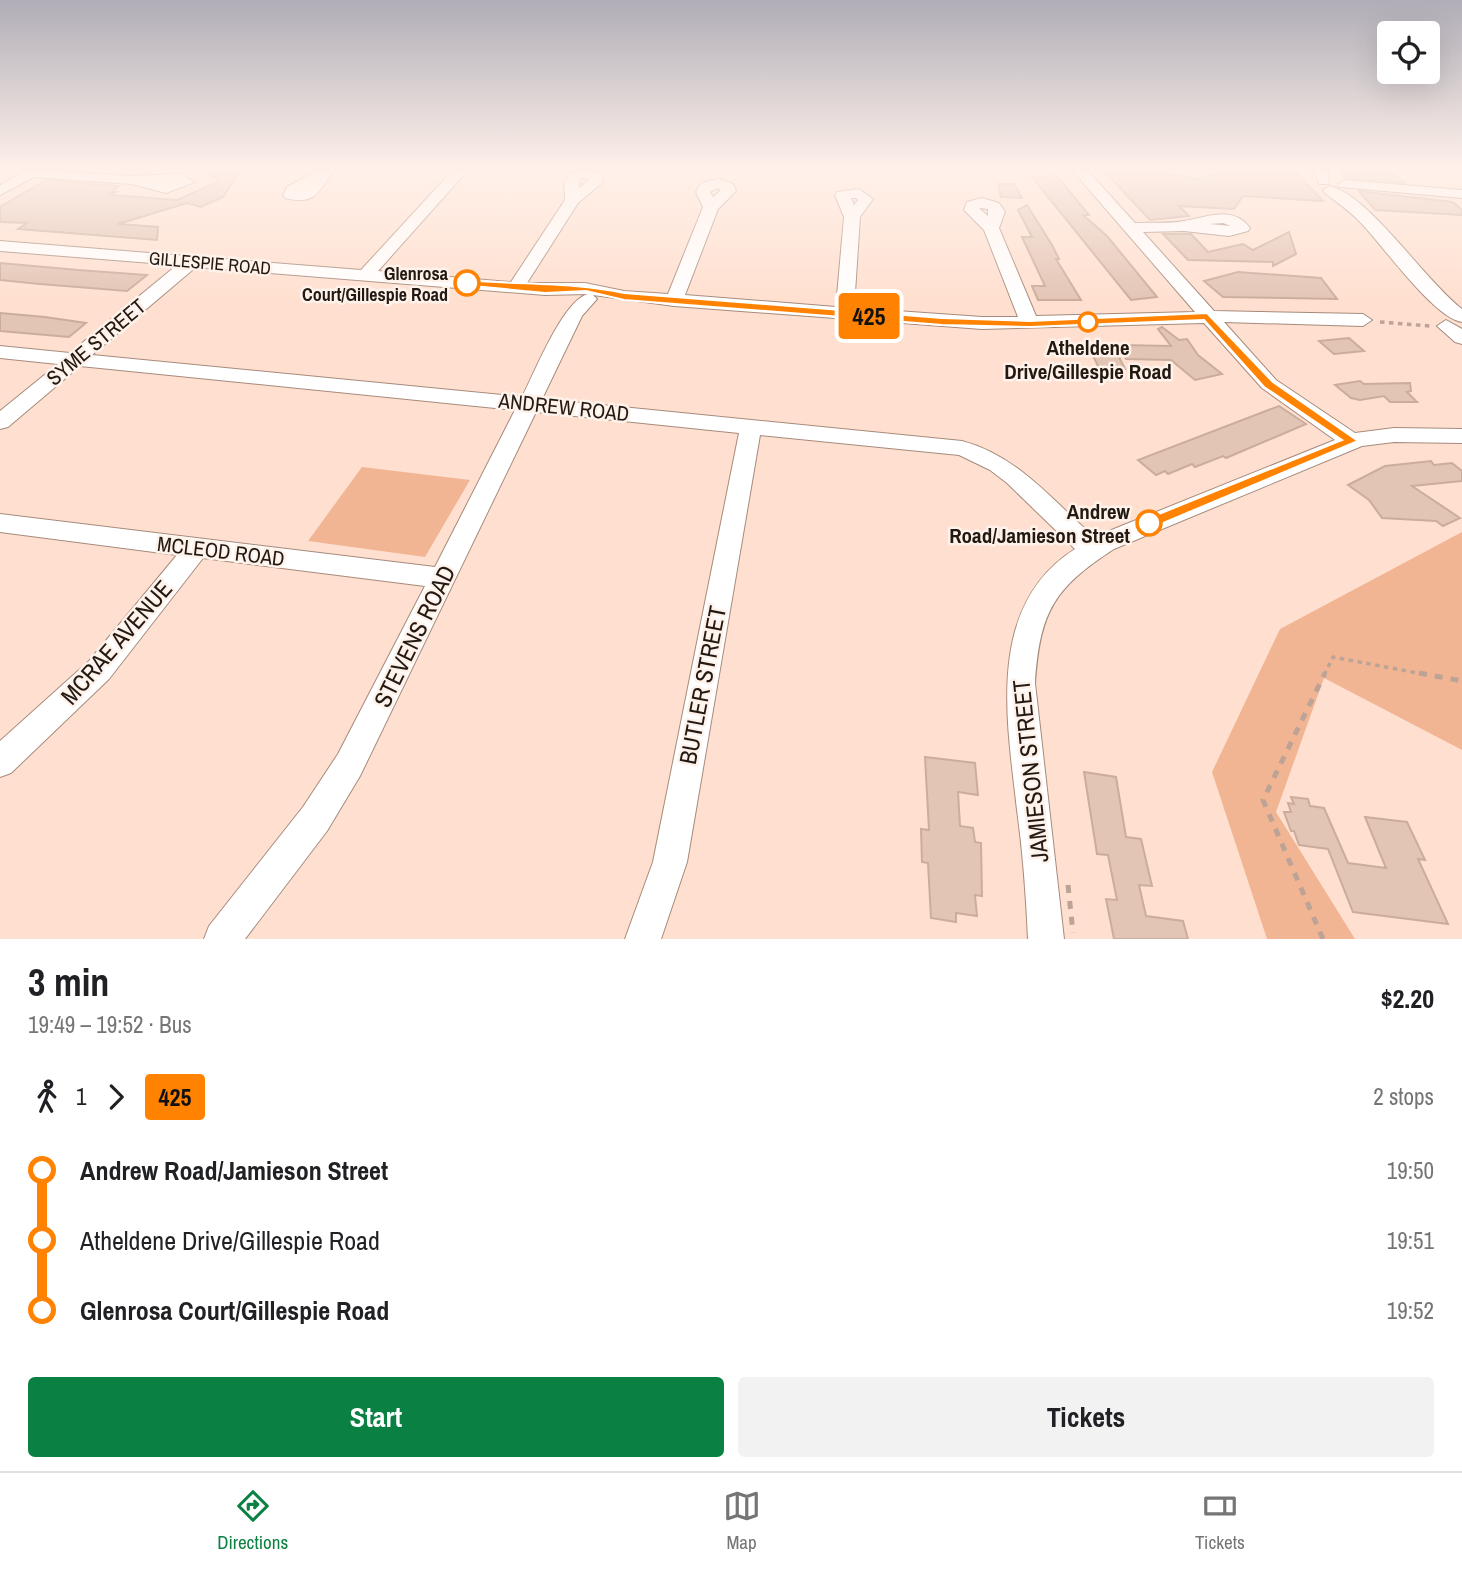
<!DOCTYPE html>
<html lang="en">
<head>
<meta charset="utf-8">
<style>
	body { margin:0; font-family:"Archivo Narrow",sans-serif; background:#f2f2f2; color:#202124; height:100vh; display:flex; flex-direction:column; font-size:26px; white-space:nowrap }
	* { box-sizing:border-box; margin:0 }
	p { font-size:23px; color:#757577 }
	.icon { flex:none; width:38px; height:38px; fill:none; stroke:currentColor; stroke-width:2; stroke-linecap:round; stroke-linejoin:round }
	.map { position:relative; height:939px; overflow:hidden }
	.sheet { display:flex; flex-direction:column; background:#fff; flex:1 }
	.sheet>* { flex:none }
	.badge { padding:0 14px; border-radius:5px; font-size:24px; line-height:46px }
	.buttons { position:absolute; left:1377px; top:21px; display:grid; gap:14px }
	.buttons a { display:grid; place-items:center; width:63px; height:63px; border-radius:7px; background:#fff; box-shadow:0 7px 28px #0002; font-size:35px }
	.map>.badge { position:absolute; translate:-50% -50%; box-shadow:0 0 0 4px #fff }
	.legs { display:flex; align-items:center; gap:10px; height:77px; padding:0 28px; font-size:23px }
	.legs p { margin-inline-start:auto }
	.headline { display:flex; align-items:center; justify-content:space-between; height:119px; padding:0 28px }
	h1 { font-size:38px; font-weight:800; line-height:52px }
	.cta { display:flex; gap:14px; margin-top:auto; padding:14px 28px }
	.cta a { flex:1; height:80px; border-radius:7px; background:#0b8043; color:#fff; font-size:28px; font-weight:800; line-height:80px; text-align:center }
	.cta a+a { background:#f2f2f2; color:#202124 }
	ul { padding:0 28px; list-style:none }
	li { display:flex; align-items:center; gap:24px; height:70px; font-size:26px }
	li i { display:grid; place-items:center; width:10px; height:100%; margin:0 9px; background:currentColor }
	li i::after { content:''; width:18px; height:18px; margin:-9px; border:5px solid; border-radius:50%; background:#fff }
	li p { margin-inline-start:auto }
	li:first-child i { background:linear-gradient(#0000 50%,currentColor 0) }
	li:last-child i { background:linear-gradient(currentColor 50%,#0000 0) }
	.dock { display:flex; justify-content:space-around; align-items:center; height:98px; border-top:2px solid #e0e0e0; background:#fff; font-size:19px; color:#757577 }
	.dock a { display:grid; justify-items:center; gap:4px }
	.dock .active { color:#0b8043 }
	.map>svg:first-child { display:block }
</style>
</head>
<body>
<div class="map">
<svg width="1462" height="939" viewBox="0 0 1462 939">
	<rect width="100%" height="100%" fill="#ffe0d0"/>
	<g fill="#f2b593">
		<polygon points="362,467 470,480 425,557 308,541"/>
		<polygon points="1462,532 1462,750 1324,678 1276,812 1355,939 1267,939 1212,772 1280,629"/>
	</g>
	<g fill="#e3c5b5" stroke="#caad9d" stroke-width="2">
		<polygon points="202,170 240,170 223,197 201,207 187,203 118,224 158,227 157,240 18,229 27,223 0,222 0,207 46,180 119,186 111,192 116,192 111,195 177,200 220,181"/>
		<polygon points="1226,170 1294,170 1323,201 1243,196 1234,209 1179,206 1189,216 1150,220 1105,172 1169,174 1200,179"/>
		<polygon points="1341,170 1386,170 1406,183 1347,178"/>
		<polygon points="1057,176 1089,215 1083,215 1107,236 1157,297 1131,300 1032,177"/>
		<polygon points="998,184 1014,184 1022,198 1001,197"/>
		<polygon points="1359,191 1453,202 1462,210 1462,215 1375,210"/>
		<polygon points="1027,205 1052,245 1059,259 1056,259 1081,300 1038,300 1032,286 1045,286 1022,237 1032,237 1018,210"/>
		<polygon points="1289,232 1296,254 1273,266 1273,262 1188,260 1163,234 1191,234 1208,252 1243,244 1253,250"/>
		<polygon points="0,263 78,270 147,275 127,291 40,284 0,280"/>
		<polygon points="1238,272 1321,278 1337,299 1223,297 1204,281"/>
		<polygon points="0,313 45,317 86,323 69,337 0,331"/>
		<polygon points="1162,327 1179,340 1187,339 1198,355 1222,374 1195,380 1171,360 1126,359 1119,345 1171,346 1158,329"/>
		<polygon points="1349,338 1364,351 1334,354 1319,341"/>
		<polygon points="1089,348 1115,349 1125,369 1099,368"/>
		<polygon points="1360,381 1364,384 1410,383 1411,391 1407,392 1417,402 1390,402 1384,396 1360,400 1351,398 1335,385"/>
		<polygon points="1279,406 1306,424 1226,458 1223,456 1195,467 1192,464 1168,474 1165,471 1156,475 1138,460"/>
		<polygon points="1431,461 1434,465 1452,463 1462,471 1462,481 1412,486 1460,518 1443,526 1436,521 1382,518 1369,500 1348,485 1385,466"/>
		<polygon points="925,757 975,763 978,795 958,792 960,826 973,828 975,842 981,843 982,896 975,895 977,916 956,913 956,922 931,918 928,863 922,862 921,829 929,830"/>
		<polygon points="1084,772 1116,777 1126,837 1141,839 1152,886 1139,885 1146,916 1183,921 1188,939 1114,939 1106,899 1117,900 1108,855 1097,854"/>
		<polygon points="1291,797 1308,799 1310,806 1324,808 1348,863 1386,868 1365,817 1407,822 1425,860 1418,859 1448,924 1353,912 1328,849 1299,845 1294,831 1291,831 1284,812 1291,812 1288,803 1294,804"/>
	</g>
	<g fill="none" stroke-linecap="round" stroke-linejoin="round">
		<defs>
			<g id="minor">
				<polygon points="27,170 132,176 180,174 195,182 166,193 132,184 34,177 0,195 0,185"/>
				<path d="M 318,170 L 335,170 C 317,191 318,206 285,198 L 283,195 L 287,187 Z"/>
				<path d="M 453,170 L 468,170 L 378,271 L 511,282 L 565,200 L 564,182 L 570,173 L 587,170 L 601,174 L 603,182 L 578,203 L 527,283 L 585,283 L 624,291 L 668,294 L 703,207 L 696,192 L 701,183 L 719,179 L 733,184 L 736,191 L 718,209 L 685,295 L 836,307 L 844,217 L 835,195 L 837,192 L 859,189 L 873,199 L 860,217 L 854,308 L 982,317 L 1018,317 L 984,230 L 964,210 L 967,202 L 982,198 L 999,203 L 1005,212 L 999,228 L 1036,316 L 1195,312 L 1072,170 L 1087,170 L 1135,223 C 1151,222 1168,224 1184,221 C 1208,217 1233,205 1250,228 L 1248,231 L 1229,236 L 1184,231 L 1143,232 L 1214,311 L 1363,314 L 1372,320 L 1363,326 L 1224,322 L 1276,380 L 1355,433 L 1394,428 L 1462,429 L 1462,443 L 1394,442 L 1362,446 L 1114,549 C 1054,588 1040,611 1035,683 L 1064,939 L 1028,939 C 1026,896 1023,853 1017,810 C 1007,721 985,606 1075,549 L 1007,483 L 990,470 L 959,455 L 760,435 L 687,862 L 661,939 L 625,939 L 653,862 L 739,433 L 536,412 L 360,776 L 327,831 L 245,939 L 204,939 L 209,926 L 303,807 L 338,754 L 425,586 L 203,558 L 109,679 L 11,773 L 0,777 L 0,741 L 89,661 L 177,555 L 0,532 L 0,514 L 435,567 L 515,410 L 80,366 L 8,427 L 0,429 L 0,411 L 58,364 L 0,358 L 0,346 L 70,353 L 177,265 L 0,251 L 0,241 L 361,270 ZM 585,178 L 589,180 L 579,188 L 580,179 ZM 717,188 L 721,190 L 713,197 L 710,192 ZM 851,198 L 856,198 L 858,200 L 854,205 ZM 980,208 L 988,209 L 988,216 L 980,209 ZM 1223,223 L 1231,226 L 1210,224 ZM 196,267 L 545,295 L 588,294 C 563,300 534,374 522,397 L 92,355 ZM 593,295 L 674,306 L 982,329 L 1204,323 L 1262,388 L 1335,440 L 1094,537 C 1052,500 1018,456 962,441 L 542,399 L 582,316 L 597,299 Z"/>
				<polygon points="1314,170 1328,170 1329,184 1319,184"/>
				<polygon points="1345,180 1462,190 1462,198 1340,187 1338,184"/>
				<path d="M 1330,186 C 1370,196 1425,281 1462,309 L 1462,322 C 1434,318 1384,247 1362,224 C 1351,212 1338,203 1325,193 L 1323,190 Z"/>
				<polygon points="1446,320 1462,329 1462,344 1455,342 1437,326"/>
			</g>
		</defs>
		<use href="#minor" stroke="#a68a7b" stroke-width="2"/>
		<g stroke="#bca396" stroke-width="3.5" stroke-dasharray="4.5 4.5" stroke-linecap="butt">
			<polyline points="1380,322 1430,326"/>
			<polyline points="1324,675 1333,657 1428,675"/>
		</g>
		<g stroke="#bca396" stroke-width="5" stroke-dasharray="8 8" stroke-linecap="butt">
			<polyline points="1419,673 1462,681"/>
			<polyline points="1068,885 1073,933"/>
			<polyline points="1323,939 1263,800 1325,673"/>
		</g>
		<use href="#minor" fill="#fff" fill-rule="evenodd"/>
	</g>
	<linearGradient id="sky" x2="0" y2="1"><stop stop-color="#b0adb7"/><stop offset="0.56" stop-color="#fff1ea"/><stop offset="1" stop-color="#fff1ea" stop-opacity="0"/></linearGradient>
	<rect width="1462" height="301" fill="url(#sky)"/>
	<path fill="#ff8200" stroke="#fff" stroke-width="2" d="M 467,280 C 519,285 573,282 624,293 L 942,318 L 1030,321 L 1207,313 L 1273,382 L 1358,441 L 1149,529 L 1141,523 L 1144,520 L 1342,440 L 1264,387 L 1204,320 L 1030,327 L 942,325 L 624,300 L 586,291 L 545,293 L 463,285 L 463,281 Z"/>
	<g fill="#fff" stroke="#ff8200" stroke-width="3.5">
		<circle cx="467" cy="283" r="12"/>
		<circle cx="1088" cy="322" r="9"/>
		<circle cx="1149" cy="523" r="12"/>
	</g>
	<g text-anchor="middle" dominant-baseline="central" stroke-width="5" stroke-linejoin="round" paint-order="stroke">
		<g font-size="18" fill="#231913" stroke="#fef2eb">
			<text transform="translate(210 263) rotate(5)">GILLESPIE ROAD</text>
		</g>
		<g font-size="18" font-weight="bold" fill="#231913" stroke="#fef2eb" text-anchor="end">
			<text x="448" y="273">Glenrosa<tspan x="448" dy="21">Court/Gillespie Road</tspan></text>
		</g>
		<g font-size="21" fill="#231913" stroke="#fef2eb">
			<text transform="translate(96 342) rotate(-40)">SYME STREET</text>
			<text transform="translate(564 407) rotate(6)">ANDREW ROAD</text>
			<text transform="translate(221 551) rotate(7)">MCLEOD ROAD</text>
		</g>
		<g font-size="21" font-weight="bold" fill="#231913" stroke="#fef2eb">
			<text x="1088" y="347">Atheldene<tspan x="1088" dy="24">Drive/Gillespie Road</tspan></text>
			<text x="1130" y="511" text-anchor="end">Andrew<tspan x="1130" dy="24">Road/Jamieson Street</tspan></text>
		</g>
		<g font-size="24" fill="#231913" stroke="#fef2eb">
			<text transform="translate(414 636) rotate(-64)">STEVENS ROAD</text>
			<text transform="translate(116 642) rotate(-49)">MCRAE AVENUE</text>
			<text transform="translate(702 685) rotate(-79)">BUTLER STREET</text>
			<text transform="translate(1030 771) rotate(-96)">JAMIESON STREET</text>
		</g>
	</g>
</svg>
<div class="buttons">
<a><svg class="icon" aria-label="locate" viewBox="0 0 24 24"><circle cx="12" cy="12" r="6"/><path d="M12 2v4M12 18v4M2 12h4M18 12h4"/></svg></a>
</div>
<b class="badge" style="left:869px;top:316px;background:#ff8200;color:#111">425</b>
</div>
<section class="sheet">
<div class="headline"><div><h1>3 min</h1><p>19:49 – 19:52 · Bus</p></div><b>$2.20</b></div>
<div class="legs"><svg class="icon" aria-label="walk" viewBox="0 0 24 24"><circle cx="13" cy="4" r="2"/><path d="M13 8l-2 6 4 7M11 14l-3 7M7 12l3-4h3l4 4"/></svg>1<svg class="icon" aria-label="forward" viewBox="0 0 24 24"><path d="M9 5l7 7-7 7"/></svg><b class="badge" style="background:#ff8200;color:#111">425</b><p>2 stops</p></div>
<ul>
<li><i style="color:#ff8200"></i><b>Andrew Road/Jamieson Street</b><p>19:50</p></li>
<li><i style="color:#ff8200"></i><span>Atheldene Drive/Gillespie Road</span><p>19:51</p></li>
<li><i style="color:#ff8200"></i><b>Glenrosa Court/Gillespie Road</b><p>19:52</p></li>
</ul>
<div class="cta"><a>Start</a><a>Tickets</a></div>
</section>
<nav class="dock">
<a class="active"><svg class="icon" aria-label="directions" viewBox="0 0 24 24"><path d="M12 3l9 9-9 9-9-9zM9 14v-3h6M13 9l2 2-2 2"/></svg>Directions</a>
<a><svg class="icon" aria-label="map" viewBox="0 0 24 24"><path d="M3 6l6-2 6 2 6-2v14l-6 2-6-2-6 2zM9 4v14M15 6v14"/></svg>Map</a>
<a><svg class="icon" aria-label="tickets" viewBox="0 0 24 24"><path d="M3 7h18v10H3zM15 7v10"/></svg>Tickets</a>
</nav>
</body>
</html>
